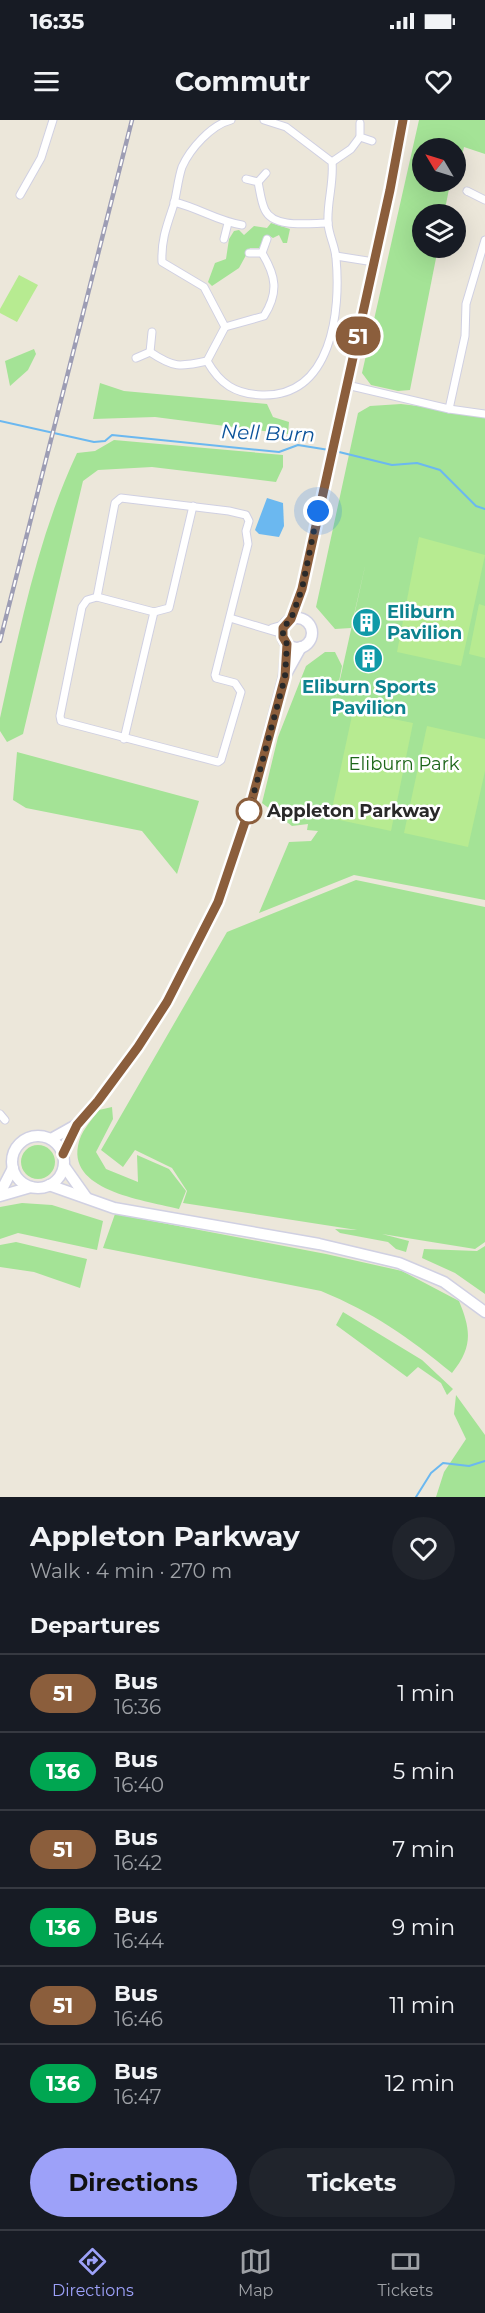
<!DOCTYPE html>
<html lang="en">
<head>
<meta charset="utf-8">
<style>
	body { margin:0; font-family:Montserrat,sans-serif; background:#20242c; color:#f1f3f6; height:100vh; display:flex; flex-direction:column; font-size:22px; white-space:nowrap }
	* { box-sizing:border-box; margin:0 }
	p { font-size:20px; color:#9ea1a6 }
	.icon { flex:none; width:33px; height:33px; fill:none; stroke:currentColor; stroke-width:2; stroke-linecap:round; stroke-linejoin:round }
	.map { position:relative; height:1377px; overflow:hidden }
	.side { display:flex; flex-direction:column; background:#171b24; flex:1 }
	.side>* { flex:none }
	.badge { padding:0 12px; border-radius:20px; font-size:21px; line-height:39px }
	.needle { width:39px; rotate:308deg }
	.controls { position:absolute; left:412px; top:18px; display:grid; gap:12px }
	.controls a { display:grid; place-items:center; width:54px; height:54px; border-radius:50%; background:#171b24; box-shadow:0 6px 24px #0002; font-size:30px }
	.you { position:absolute; width:30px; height:30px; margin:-15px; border:4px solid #fff; border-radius:50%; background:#1a73e8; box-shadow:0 0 0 9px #1a73e833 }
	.map>.badge { position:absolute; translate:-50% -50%; box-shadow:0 0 0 3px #fff }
	h2 { padding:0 30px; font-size:22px; line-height:54px }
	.round { display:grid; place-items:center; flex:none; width:63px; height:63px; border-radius:32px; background:#20242c }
	.headline { display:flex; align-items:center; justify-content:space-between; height:102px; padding:0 30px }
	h1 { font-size:28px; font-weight:700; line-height:45px }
	.action { display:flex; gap:12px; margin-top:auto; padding:12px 30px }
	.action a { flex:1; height:69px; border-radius:36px; background:#9da1f9; color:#111; font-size:24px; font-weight:700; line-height:69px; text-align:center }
	.action a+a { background:#20242c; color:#f1f3f6 }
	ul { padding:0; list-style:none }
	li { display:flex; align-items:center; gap:18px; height:78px; padding:0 30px; border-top:2px solid #363941 }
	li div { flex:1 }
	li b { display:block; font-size:22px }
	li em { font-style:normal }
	li .badge { min-width:66px; font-weight:700; text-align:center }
	.status { display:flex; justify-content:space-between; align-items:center; height:42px; padding:0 30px; background:#171b24; direction:ltr }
	.status svg { height:16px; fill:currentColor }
	header { display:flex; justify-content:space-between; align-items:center; height:78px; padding:0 30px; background:#171b24; font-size:27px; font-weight:700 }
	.tab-bar { display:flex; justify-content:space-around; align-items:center; height:84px; border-top:2px solid #363941; background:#171b24; font-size:16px; color:#9ea1a6 }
	.tab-bar a { display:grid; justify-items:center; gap:3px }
	.tab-bar .selected { color:#9da1f9 }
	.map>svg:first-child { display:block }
</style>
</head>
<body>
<div class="status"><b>16:35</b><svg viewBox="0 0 49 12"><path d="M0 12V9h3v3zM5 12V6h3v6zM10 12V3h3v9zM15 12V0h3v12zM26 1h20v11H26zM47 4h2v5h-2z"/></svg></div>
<header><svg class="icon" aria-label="menu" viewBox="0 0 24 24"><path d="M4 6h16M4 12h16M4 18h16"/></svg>Commutr<svg class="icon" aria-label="heart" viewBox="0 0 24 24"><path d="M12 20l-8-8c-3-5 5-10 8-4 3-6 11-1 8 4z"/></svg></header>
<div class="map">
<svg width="485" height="1377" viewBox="0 0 485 1377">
	<rect width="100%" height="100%" fill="#ece7da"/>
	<g fill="#a4e396">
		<polygon points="419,0 485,0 485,34 464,27 456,61 456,28 423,28 423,62 456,62 449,69 444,94 423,94 423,128 438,128 410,270 398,271 371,265 362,253"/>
		<polygon points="271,103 290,109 287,123 283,123 279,115 273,118 268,115 262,128 250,128 239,148 212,166 208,162 215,143 226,139 229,119 234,111 239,110 244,115 254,106 267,108"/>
		<polygon points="34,229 36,234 28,250 10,266 5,241"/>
		<polygon points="100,263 124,271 267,284 273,297 289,302 288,314 155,297 93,299"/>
		<polygon points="401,284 485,294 485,780 354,755 259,793 289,722 311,721 318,711 307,710 308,704 292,706 262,683 278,617 306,546 325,532 335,532 342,546 335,582 366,442 351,508 335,509 316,487 358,293 370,286"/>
		<path d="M 114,320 L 283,335 L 283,347 L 276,362 L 152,347 L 98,350 L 83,361 L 23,614 L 7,622 L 0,611 L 0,598 C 20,508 38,416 77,333 L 95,331 Z"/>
		<polygon points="17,632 199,681 177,754 142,711 26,688 13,680"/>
		<polygon points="356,760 485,787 485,1122 475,1129 382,1114 409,1121 406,1132 396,1129 388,1122 340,1113 335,1109 357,1110 183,1083 187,1071 172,1048 135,1030 123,1047 101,1030 227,812"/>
		<path d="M 112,987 L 113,999 L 96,1032 L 106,1049 L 138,1062 L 137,1035 L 169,1049 L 186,1071 L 179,1089 C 149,1081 69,1072 78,1026 C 80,1012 91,1001 99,990 Z"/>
		<circle cx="38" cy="1042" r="17"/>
		<polygon points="22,1083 52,1085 103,1101 97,1130 18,1113 0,1119 0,1087"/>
		<path d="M 115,1094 L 326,1134 L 402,1151 L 459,1181 C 471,1210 473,1227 452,1253 C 408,1217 374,1193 321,1171 L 103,1128 Z"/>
		<polygon points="16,1122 87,1139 80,1168 34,1152 0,1147 0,1125"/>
		<polygon points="485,1126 485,1174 455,1153 422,1138 424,1129 477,1131"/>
		<polygon points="343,1192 422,1240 453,1269 447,1275 441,1263 418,1247 407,1257 336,1205"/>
		<polygon points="456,1275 485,1315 485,1377 436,1377 444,1352 466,1319 454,1294"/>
	</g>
	<g fill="#b7eb91">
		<polygon points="19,155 38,165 17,202 0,193 0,189"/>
		<polygon points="419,417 485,435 461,546 397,532"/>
		<polygon points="479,484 485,486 485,538 469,534"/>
		<polygon points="353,591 413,603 391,711 330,698"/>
		<polygon points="427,606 485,619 485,651 468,727 404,713"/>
	</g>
	<polygon fill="#6bb8f0" points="267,378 283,383 284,406 279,417 259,414 255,410"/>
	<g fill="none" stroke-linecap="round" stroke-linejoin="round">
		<g stroke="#6bb8f0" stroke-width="2">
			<polyline points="0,301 94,322 105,321 112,315 279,332 298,325 329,330"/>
			<polyline points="335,331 392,345 417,343 440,350 476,386 485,389"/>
			<polyline points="416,1377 431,1353 443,1343 469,1346 485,1341"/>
		</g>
		<defs>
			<g id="street">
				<path d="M 231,0 C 211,5 190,29 182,47 C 178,59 177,72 174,84 C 167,105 161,120 162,142 L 204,167 L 225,207 L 207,241 C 220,264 235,274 262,275 C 332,277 341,191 336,138 C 335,125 328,114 328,102 C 327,81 334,63 332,42 L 286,7 L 264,0"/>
				<polyline points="360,3 360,17 372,21"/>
				<polyline points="332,42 351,29 360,17"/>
				<path d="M 246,59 L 258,62 C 260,71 261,82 265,90 C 274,109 310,103 328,103"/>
				<polyline points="258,62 266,53"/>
				<polyline points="467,71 485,80"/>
				<polyline points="20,75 41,38 53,0"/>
				<path d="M 174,82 C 199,88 217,101 242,105"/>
				<polyline points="224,119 228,103"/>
				<polyline points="249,133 262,133 267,119"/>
				<polyline points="336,136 374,142"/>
				<path d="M 225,207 L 264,196 C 279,172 276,156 262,133"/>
				<polyline points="150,232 152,212"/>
				<path d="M 136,238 L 150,232 C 174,248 179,247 207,241"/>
				<polyline points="347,265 449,289 465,216 466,184 485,120"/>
				<polyline points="449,289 485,294"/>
				<polygon points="121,378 229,391 246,395 249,401 246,411 248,424 215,555 216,558 235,563 241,572 221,640 218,642 61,601 60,596 82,487 87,480 97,477 115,383"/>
				<polyline points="97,477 154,492 169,488 193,386"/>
				<polyline points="230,498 283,514"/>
				<polyline points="272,508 286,504"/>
				<polyline points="124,619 154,492"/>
				<polyline points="0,994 5,1000"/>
			</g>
			<g id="secondary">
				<circle cx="297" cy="513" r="15"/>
				<polyline points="291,499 302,469 390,70 403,0"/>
				<polyline points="286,554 301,527"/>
				<circle cx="38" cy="1042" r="26"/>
				<polyline points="51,1019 76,1005"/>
				<polyline points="63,1034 77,1005 98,981 138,927 167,882 218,782 250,687 284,557 287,524"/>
				<polyline points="64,1046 86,1077"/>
				<polyline points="49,1065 114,1088 319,1124 399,1143 444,1162 485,1192"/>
				<polyline points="0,1073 13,1048"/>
				<polyline points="0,1076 31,1067"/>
			</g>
		</defs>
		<use href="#street" stroke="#d0d0e2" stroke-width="9"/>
		<use href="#secondary" stroke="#d0d0e2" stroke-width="13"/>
		<use href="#street" stroke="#fff" stroke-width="7"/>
		<use href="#secondary" stroke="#fff" stroke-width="10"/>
		<defs>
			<polyline id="rail" points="0,521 132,0"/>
		</defs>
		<use href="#rail" stroke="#9d9db4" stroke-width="4.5"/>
		<use href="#rail" stroke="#fff" stroke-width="2" stroke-dasharray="7" stroke-linecap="butt"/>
	</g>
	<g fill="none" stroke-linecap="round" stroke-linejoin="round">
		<defs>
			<polyline id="line" points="63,1034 77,1005 98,981 138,927 167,882 218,782 250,687 285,557 287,524 283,517 283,508 291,499 302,469 390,70 403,0"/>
		</defs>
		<use href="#line" stroke="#fff" stroke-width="14"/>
		<use href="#line" stroke="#8b5e3c" stroke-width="9"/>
		<polyline stroke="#292929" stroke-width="6" stroke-dasharray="0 10.8" points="249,691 285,557 287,524 283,517 283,508 291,499 302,469 318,391"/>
	</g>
	<defs>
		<symbol id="building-disc" viewBox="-11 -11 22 22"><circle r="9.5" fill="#0f9aa8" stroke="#fff"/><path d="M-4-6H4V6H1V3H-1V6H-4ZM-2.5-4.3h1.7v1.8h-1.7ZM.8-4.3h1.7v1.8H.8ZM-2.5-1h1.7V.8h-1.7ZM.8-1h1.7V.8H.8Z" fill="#fff"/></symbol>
	</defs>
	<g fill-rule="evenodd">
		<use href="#building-disc" x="350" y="486" width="33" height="33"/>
		<use href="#building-disc" x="352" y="522" width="33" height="33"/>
	</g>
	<circle fill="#fff" stroke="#8b5e3c" stroke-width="3" cx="249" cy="691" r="12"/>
	<g text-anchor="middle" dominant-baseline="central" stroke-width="5" stroke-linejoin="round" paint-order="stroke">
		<g font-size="18" font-weight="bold" fill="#0d838f" stroke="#fff" text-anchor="start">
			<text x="387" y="492">Eliburn<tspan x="387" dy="21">Pavilion</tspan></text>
			<text x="369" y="567" text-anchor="middle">Eliburn Sports<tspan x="369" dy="21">Pavilion</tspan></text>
		</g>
		<g font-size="18" fill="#1d6619" stroke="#fff">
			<text x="404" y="644">Eliburn Park</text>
		</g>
		<g font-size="18" font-weight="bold" fill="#292929" stroke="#fff" text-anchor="start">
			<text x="267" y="691">Appleton Parkway</text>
		</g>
		<g font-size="20" font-style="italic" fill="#0c539a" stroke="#fff">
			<text transform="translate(268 313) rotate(2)">Nell Burn</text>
		</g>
	</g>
</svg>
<div class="controls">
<a><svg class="needle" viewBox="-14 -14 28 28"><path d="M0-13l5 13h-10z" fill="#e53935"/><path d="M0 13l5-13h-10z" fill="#9ea1a6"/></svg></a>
<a><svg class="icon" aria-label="layers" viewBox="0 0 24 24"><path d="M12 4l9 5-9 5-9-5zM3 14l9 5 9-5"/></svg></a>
</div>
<div class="you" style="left:318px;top:391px"></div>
<b class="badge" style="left:358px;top:216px;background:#8b5e3c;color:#fff">51</b>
</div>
<section class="side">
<div class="headline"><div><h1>Appleton Parkway</h1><p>Walk · 4 min · 270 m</p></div><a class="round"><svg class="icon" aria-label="heart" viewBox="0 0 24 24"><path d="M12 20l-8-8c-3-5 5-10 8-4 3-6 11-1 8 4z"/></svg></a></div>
<h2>Departures</h2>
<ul>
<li><span class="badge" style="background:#8b5e3c;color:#fff">51</span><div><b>Bus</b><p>16:36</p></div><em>1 min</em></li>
<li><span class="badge" style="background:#00a651;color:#fff">136</span><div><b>Bus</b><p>16:40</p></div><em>5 min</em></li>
<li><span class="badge" style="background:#8b5e3c;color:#fff">51</span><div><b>Bus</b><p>16:42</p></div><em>7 min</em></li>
<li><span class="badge" style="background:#00a651;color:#fff">136</span><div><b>Bus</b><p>16:44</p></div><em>9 min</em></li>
<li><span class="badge" style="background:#8b5e3c;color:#fff">51</span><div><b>Bus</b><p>16:46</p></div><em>11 min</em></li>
<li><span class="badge" style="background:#00a651;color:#fff">136</span><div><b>Bus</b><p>16:47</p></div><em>12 min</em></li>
</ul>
<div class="action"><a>Directions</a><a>Tickets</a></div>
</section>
<nav class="tab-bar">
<a class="selected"><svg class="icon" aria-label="directions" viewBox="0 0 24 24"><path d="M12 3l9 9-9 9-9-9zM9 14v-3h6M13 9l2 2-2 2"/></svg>Directions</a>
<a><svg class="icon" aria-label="map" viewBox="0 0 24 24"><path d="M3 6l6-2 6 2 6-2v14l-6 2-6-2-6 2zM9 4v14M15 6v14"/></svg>Map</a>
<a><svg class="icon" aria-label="tickets" viewBox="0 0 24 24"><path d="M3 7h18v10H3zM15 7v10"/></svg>Tickets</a>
</nav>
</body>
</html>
